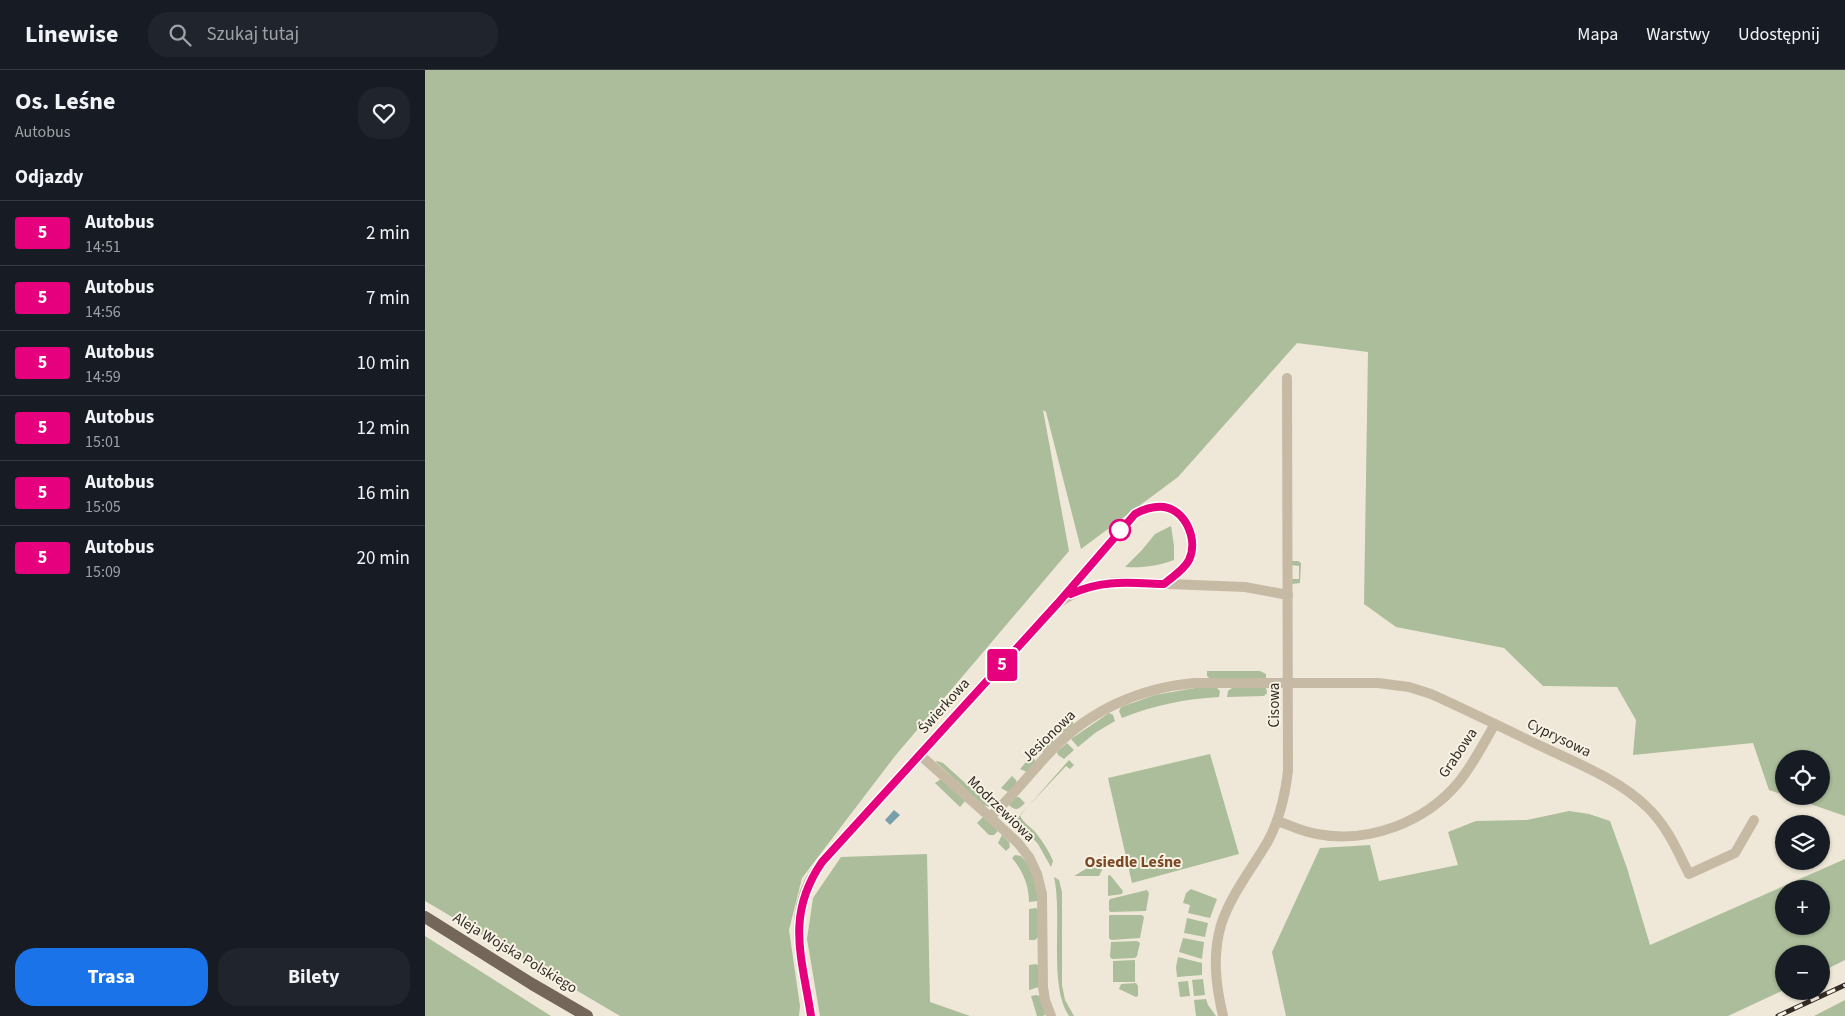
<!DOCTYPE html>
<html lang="pl">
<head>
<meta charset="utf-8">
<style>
	body { margin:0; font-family:"Source Sans 3",sans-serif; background:#20242c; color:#f1f3f6; height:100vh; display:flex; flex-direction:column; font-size:19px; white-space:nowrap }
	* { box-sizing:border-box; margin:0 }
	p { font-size:16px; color:#9ea1a6 }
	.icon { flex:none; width:28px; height:28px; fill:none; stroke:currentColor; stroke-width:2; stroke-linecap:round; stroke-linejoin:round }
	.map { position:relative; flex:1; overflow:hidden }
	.drawer { display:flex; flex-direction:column; background:#171b24; width:425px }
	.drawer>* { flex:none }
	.badge { padding:0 10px; border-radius:4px; font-size:18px; line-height:32px }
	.controls { position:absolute; left:1350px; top:680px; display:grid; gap:10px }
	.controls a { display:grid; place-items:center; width:55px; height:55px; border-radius:50%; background:#171b24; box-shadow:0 1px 4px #0004; font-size:25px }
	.map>.badge { position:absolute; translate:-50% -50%; box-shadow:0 0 0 2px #fff }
	h2 { padding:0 15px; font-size:19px; line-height:45px }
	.round { display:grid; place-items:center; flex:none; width:52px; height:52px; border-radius:20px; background:#20242c }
	.summary { display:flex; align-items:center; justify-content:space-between; height:85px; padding:0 15px }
	h1 { font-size:24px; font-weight:700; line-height:38px }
	.cta { display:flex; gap:10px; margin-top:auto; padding:10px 15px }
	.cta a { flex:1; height:58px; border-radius:20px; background:#1a73e8; color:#fff; font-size:20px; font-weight:700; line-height:58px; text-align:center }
	.cta a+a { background:#20242c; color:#f1f3f6 }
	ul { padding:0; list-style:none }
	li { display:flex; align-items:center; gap:15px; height:65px; padding:0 15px; border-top:1px solid #363941 }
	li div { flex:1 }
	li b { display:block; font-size:19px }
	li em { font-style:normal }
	li .badge { min-width:55px; font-weight:700; text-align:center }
	header { display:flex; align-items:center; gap:30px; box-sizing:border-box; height:70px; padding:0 25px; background:#171b24; border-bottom:1px solid #363941 }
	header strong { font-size:24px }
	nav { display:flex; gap:28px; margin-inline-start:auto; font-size:18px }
	.search { width:350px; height:45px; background:#20242c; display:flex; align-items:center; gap:12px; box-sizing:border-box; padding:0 18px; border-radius:20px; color:#9ea1a6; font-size:19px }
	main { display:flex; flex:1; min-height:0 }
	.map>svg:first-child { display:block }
</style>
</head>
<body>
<header>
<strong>Linewise</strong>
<div class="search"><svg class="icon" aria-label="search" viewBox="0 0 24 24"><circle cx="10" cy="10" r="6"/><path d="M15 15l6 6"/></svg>Szukaj tutaj</div>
<nav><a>Mapa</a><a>Warstwy</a><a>Udostępnij</a></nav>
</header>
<main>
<section class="drawer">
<div class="summary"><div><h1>Os. Leśne</h1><p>Autobus</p></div><a class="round"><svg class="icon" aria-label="heart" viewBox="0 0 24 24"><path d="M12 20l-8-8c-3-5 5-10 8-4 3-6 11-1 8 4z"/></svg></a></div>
<h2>Odjazdy</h2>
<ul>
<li><span class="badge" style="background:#e6007e;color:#fff">5</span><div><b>Autobus</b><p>14:51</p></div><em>2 min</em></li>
<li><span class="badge" style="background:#e6007e;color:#fff">5</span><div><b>Autobus</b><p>14:56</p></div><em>7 min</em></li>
<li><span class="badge" style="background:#e6007e;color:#fff">5</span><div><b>Autobus</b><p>14:59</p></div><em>10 min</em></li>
<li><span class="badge" style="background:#e6007e;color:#fff">5</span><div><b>Autobus</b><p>15:01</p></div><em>12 min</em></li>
<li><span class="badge" style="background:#e6007e;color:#fff">5</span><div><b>Autobus</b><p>15:05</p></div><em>16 min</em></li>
<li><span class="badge" style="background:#e6007e;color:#fff">5</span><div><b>Autobus</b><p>15:09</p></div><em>20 min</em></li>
</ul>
<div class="cta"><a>Trasa</a><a>Bilety</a></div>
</section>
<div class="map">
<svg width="1420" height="946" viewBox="0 0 1420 946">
	<rect width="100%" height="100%" fill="#efe8d8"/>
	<g fill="#abbd9a" fill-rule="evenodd">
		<polygon points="0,0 1420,0 1420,746 1362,726 1396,726 1396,689 1359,689 1359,725 1344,720 1328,673 1208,685 1211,650 1192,617 1118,616 1079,578 971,557 939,534 943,282 872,273 753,407 656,479 621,342 618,340 644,481 470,686 377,808 364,860 375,936 374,946 195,946 0,831"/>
		<path d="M 746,456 L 749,476 L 749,490 C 733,496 718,498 700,497 L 717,480 L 730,464 Z"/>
		<polygon points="866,491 873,491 876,493 875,513 867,514 867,509 874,509 874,496 866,495"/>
		<polygon points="782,601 835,601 841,604 841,609 784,608 782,606"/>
		<path d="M 770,618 L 792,618 L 795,621 L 794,627 C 760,629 729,635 697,648 L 694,641 L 696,637 L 730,625 Z"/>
		<polygon points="807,618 841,618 842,623 839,626 802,627 803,621"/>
		<polygon points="684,643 688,645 690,651 670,663 653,677 646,669"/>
		<polygon points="644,649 648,652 648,656 638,663 632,659"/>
		<polygon points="624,667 628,670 628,673 620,683 612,679"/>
		<polygon points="642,673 649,680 639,689 633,685 632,682"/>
		<polygon points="785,684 814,784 707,813 683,708"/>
		<polygon points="606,686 610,690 610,693 602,702 595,699"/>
		<path d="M 644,690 L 649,695 L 645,699 L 641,696 L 595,745 C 597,752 606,757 611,763 C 618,772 624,781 628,791 L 626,797 L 613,774 L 593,752 L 592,749 Z"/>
		<polygon points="512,691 518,693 558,729 571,731 574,733 564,737 558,735 511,692"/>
		<polygon points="587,706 591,710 592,713 583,722 576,718"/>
		<polygon points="516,709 540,731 535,737 510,713"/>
		<path d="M 591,727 L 594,727 L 600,733 C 594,739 591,742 584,735 Z"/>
		<path d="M 1144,741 L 1164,744 L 1185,751 L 1202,798 L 1225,875 L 1420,789 L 1420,890 L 1396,902 L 1396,884 L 1359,884 L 1359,920 L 1303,946 L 861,946 L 847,882 L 895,778 L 945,775 L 954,811 L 1033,795 L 1023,762 L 1051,751 L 1102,750 ZM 1359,819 L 1396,819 L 1396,856 L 1359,856 Z"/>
		<polygon points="558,747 573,761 569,765 564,765 552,753"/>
		<polygon points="577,765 584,772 585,777 581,781 573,773"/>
		<polygon points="502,784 505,932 545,946 395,946 382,869 388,828 416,787"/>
		<path d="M 590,785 L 596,786 C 608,797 611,815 613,831 L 604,832 C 604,816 598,801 587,788 Z"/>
		<polygon points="671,793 673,794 677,800 674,806 649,806"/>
		<polygon points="685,805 698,821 697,824 683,826 683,806"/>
		<path d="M 629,807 L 634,810 L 637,822 L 637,915 L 640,930 L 649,946 L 644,946 C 623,915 638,847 629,807 Z"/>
		<polygon points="766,819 792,829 785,848 763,843 765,835 758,833 761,823"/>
		<polygon points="722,820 724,823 721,841 685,842 684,840 684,831 685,829"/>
		<polygon points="611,838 613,840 613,867 610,870 604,870 604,839"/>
		<polygon points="685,845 717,845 719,847 715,868 686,870 684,868 684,846"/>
		<polygon points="762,848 783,853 780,867 759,863"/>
		<polygon points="0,866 126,946 0,946"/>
		<polygon points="758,868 779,872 777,889 754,882"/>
		<polygon points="712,871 715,873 712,886 710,888 687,889 685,887 686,872"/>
		<polygon points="753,887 777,893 777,905 752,907 751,897"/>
		<polygon points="710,890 710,912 688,912 688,891"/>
		<polygon points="611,894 614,896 614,917 604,920 604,895"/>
		<polygon points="778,909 780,925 769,926 767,910"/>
		<polygon points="763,911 765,926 755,927 753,912"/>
		<polygon points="711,913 713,916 713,926 711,927 694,919 696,914"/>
		<polygon points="611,925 615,926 621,944 618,946 612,946 606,926"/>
		<polygon points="781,929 783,935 791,946 771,946 769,930"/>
		<polygon points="1420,930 1420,946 1389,946"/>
	</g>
	<polygon fill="#79a0aa" points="469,740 475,745 465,755 460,750"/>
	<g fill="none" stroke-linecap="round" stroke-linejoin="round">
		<g stroke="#c6baa5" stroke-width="10">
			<polyline points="495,685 565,747 593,773 604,787 612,804 617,824 618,917 620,930 626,946"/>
			<path d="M 565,747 C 588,726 606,702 627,680 C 665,640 715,618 769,613 L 953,613 L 984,617 L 1006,624 C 1044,641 1082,660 1120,678 C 1154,694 1194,710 1222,737 C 1242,756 1252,780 1264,804 L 1310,783 L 1329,750"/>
			<path d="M 853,751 C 866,756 878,762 892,764 C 944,774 1000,752 1033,713 C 1048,695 1058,674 1070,654"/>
			<path d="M 386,946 C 379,902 363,854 384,812 C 391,798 402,786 413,775 L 633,533 C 652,520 670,514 693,512 L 820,517 L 863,525"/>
			<path d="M 798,946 C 791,916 787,886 796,855 C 806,824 827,799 843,771 C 855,749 860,726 863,701 L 862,308"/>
		</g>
		<polyline stroke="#746658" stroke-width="12" points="0,847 107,914 162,946"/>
		<defs>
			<polyline id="rail" points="1353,946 1420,915"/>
		</defs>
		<use href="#rail" stroke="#332c26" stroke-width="5"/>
		<use href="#rail" stroke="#f7f2e4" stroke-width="3" stroke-dasharray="9" stroke-linecap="butt"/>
	</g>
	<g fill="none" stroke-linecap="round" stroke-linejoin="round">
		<defs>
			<path id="line" d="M 386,946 C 377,887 360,846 397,792 L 633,533 L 710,444 C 719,439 729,436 739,437 C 762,441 773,471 764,490 C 759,500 747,507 739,514 C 705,513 678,509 646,524"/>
		</defs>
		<use href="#line" stroke="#fff" stroke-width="11"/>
		<use href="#line" stroke="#e6007e" stroke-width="8"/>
	</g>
	<circle fill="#fff" stroke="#e6007e" stroke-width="2.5" cx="695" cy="460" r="10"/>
	<g text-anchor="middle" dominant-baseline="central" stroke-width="4" stroke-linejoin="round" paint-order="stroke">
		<g font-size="15" fill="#332c26" stroke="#f7f2e4">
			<text transform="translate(849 635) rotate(-90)">Cisowa</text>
			<text transform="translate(519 636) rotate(-48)">Świerkowa</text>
			<text transform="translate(624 666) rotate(-44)">Jesionowa</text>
			<text transform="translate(1134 668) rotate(26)">Cyprysowa</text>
			<text transform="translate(1033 683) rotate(-56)">Grabowa</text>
			<text transform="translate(576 739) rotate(44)">Modrzewiowa</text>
			<text transform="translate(90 883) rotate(31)">Aleja Wojska Polskiego</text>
		</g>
		<g font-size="16" font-weight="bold" fill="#7c4824" stroke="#f7f2e4">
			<text x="708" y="792">Osiedle Leśne</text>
		</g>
	</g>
</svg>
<div class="controls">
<a><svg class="icon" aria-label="locate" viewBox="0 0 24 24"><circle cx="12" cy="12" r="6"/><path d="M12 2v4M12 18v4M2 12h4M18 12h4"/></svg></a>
<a><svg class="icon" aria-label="layers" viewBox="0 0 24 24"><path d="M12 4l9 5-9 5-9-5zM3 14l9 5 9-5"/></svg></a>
<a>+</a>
<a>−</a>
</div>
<b class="badge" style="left:577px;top:595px;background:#e6007e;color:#fff">5</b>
</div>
</main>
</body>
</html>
